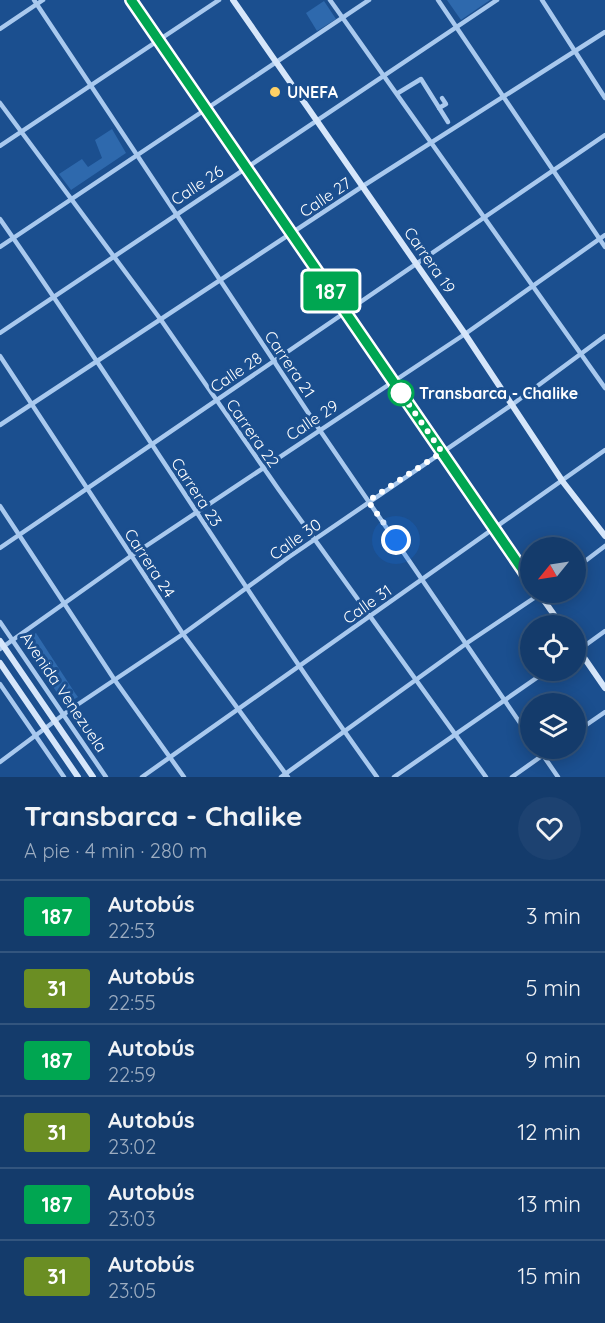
<!DOCTYPE html>
<html lang="es">
<head>
<meta charset="utf-8">
<style>
	body { margin:0; font-family:Quicksand,sans-serif; background:#1d4271; color:#f1f3f6; height:100vh; display:flex; flex-direction:column; font-size:22px; white-space:nowrap }
	* { box-sizing:border-box; margin:0 }
	p { font-size:20px; color:#9dadc1 }
	.icon { flex:none; width:33px; height:33px; fill:none; stroke:currentColor; stroke-width:2; stroke-linecap:round; stroke-linejoin:round }
	.map { position:relative; height:777px; overflow:hidden }
	.panel { display:flex; flex-direction:column; background:#143b6b; flex:1 }
	.panel>* { flex:none }
	.badge { padding:0 12px; border-radius:4px; font-size:21px; line-height:39px }
	.needle { width:39px; rotate:240deg }
	.buttons { position:absolute; left:520px; top:537px; display:grid; gap:12px }
	.buttons a { display:grid; place-items:center; width:66px; height:66px; border-radius:50%; background:#143b6b; box-shadow:0 3px 15px #0003,0 0 0 2px #33557e; font-size:30px }
	.you { position:absolute; width:30px; height:30px; margin:-15px; border:4px solid #fff; border-radius:50%; background:#1a73e8; box-shadow:0 0 0 9px #1a73e833 }
	.map>.badge { position:absolute; translate:-50% -50%; box-shadow:0 0 0 3px #fff }
	.round { display:grid; place-items:center; flex:none; width:63px; height:63px; border-radius:32px; background:#1d4271 }
	.head { display:flex; align-items:center; justify-content:space-between; height:102px; padding:0 24px }
	h1 { font-size:28px; font-weight:700; line-height:45px }
	ul { padding:0; list-style:none }
	li { display:flex; align-items:center; gap:18px; height:72px; padding:0 24px; border-top:2px solid #33557e }
	li div { flex:1 }
	li b { display:block; font-size:22px }
	li em { font-style:normal }
	li .badge { min-width:66px; font-weight:700; text-align:center }
	.map>svg:first-child { display:block }
</style>
</head>
<body>
<div class="map">
<svg width="605" height="777" viewBox="0 0 605 777">
	<rect width="100%" height="100%" fill="#1b4f8f"/>
	<g fill="#2e69ad">
		<polygon points="447,0 490,0 461,20"/>
		<polygon points="324,1 336,19 317,31 306,13"/>
		<polygon points="112,129 126,153 71,190 59,174 82,159 88,167 102,158 95,140"/>
		<polygon points="36,633 75,693 78,697 71,701 60,697 25,645 26,640"/>
	</g>
	<g fill="none" stroke-linecap="round" stroke-linejoin="round">
		<g stroke="#a9c9ee" stroke-width="4.5">
			<polyline points="34,0 319,429 531,739"/>
			<polyline points="330,0 605,388"/>
			<polyline points="438,0 605,247"/>
			<polyline points="542,0 605,98"/>
			<polyline points="0,29 43,0"/>
			<polyline points="398,93 421,79 448,122"/>
			<polyline points="0,103 161,320 279,490 486,777"/>
			<polyline points="439,108 446,104 442,98"/>
			<polyline points="0,146 219,0"/>
			<path d="M 0,219 C 129,403 246,595 377,777"/>
			<polyline points="0,247 369,0"/>
			<polyline points="0,333 497,0"/>
			<polyline points="0,356 183,634 288,777"/>
			<polyline points="0,425 363,186 605,32"/>
			<polyline points="0,506 114,679 184,777"/>
			<polyline points="0,548 605,135"/>
			<polyline points="576,568 605,546"/>
			<polyline points="0,622 106,777"/>
			<polyline points="0,649 131,556 465,334 605,235"/>
			<polyline points="576,652 605,631"/>
			<polyline points="0,684 64,777"/>
			<polyline points="576,732 605,712"/>
			<polyline points="538,748 558,777"/>
			<polyline points="0,762 71,709 183,634 289,557 513,404 605,336"/>
			<polyline points="142,777 605,450"/>
			<polyline points="281,777 467,643 543,592"/>
			<polyline points="394,777 548,670"/>
			<polyline points="512,777 553,748"/>
		</g>
		<g stroke="#d6e6fa" stroke-width="6">
			<polyline points="131,0 531,582"/>
			<polyline points="233,0 465,334 563,482 605,536"/>
			<polyline points="538,592 562,626"/>
			<polyline points="0,641 93,777"/>
			<polyline points="576,646 605,688"/>
			<polyline points="0,663 78,777"/>
		</g>
	</g>
	<g fill="none" stroke-linecap="round" stroke-linejoin="round">
		<defs>
			<polyline id="line" points="131,0 531,582"/>
		</defs>
		<use href="#line" stroke="#fff" stroke-width="14"/>
		<use href="#line" stroke="#00a651" stroke-width="9"/>
		<polyline stroke="#fff" stroke-width="6" stroke-dasharray="0 10.8" points="396,540 368,501 442,452 401,393"/>
	</g>
	<circle fill="#ffd166" stroke="#1b4f8f" stroke-width="2" cx="275" cy="92" r="6"/>
	<circle fill="#fff" stroke="#00a651" stroke-width="3" cx="401" cy="393" r="12"/>
	<g text-anchor="middle" dominant-baseline="central" stroke-width="6" stroke-linejoin="round" paint-order="stroke">
		<g font-size="16" font-weight="bold" fill="#fff" stroke="#1b4f8f" text-anchor="start">
			<text x="287" y="92">UNEFA</text>
		</g>
		<g font-size="16" fill="#fff" stroke="#1b4f8f">
			<text transform="translate(197 185) rotate(-33)">Calle 26</text>
			<text transform="translate(325 197) rotate(-34)">Calle 27</text>
			<text transform="translate(430 260) rotate(55)">Carrera 19</text>
			<text transform="translate(290 364) rotate(56)">Carrera 21</text>
			<text transform="translate(236 372) rotate(-34)">Calle 28</text>
			<text transform="translate(312 420) rotate(-34)">Calle 29</text>
			<text transform="translate(253 433) rotate(55)">Carrera 22</text>
			<text transform="translate(197 492) rotate(57)">Carrera 23</text>
			<text transform="translate(295 539) rotate(-35)">Calle 30</text>
			<text transform="translate(150 563) rotate(57)">Carrera 24</text>
			<text transform="translate(367 604) rotate(-35)">Calle 31</text>
			<text transform="translate(64 692) rotate(56)">Avenida Venezuela</text>
		</g>
		<g font-size="16" font-weight="bold" fill="#fff" stroke="#1b4f8f" text-anchor="start">
			<text x="419" y="393">Transbarca - Chalike</text>
		</g>
	</g>
</svg>
<div class="buttons">
<a><svg class="needle" viewBox="-14 -14 28 28"><path d="M0-13l5 13h-10z" fill="#e53935"/><path d="M0 13l5-13h-10z" fill="#9dadc1"/></svg></a>
<a><svg class="icon" aria-label="locate" viewBox="0 0 24 24"><circle cx="12" cy="12" r="6"/><path d="M12 2v4M12 18v4M2 12h4M18 12h4"/></svg></a>
<a><svg class="icon" aria-label="layers" viewBox="0 0 24 24"><path d="M12 4l9 5-9 5-9-5zM3 14l9 5 9-5"/></svg></a>
</div>
<div class="you" style="left:396px;top:540px"></div>
<b class="badge" style="left:331px;top:291px;background:#00a651;color:#fff">187</b>
</div>
<section class="panel">
<div class="head"><div><h1>Transbarca - Chalike</h1><p>A pie · 4 min · 280 m</p></div><a class="round"><svg class="icon" aria-label="heart" viewBox="0 0 24 24"><path d="M12 20l-8-8c-3-5 5-10 8-4 3-6 11-1 8 4z"/></svg></a></div>
<ul>
<li><span class="badge" style="background:#00a651;color:#fff">187</span><div><b>Autobús</b><p>22:53</p></div><em>3 min</em></li>
<li><span class="badge" style="background:#6b8e23;color:#fff">31</span><div><b>Autobús</b><p>22:55</p></div><em>5 min</em></li>
<li><span class="badge" style="background:#00a651;color:#fff">187</span><div><b>Autobús</b><p>22:59</p></div><em>9 min</em></li>
<li><span class="badge" style="background:#6b8e23;color:#fff">31</span><div><b>Autobús</b><p>23:02</p></div><em>12 min</em></li>
<li><span class="badge" style="background:#00a651;color:#fff">187</span><div><b>Autobús</b><p>23:03</p></div><em>13 min</em></li>
<li><span class="badge" style="background:#6b8e23;color:#fff">31</span><div><b>Autobús</b><p>23:05</p></div><em>15 min</em></li>
</ul>
</section>
</body>
</html>
